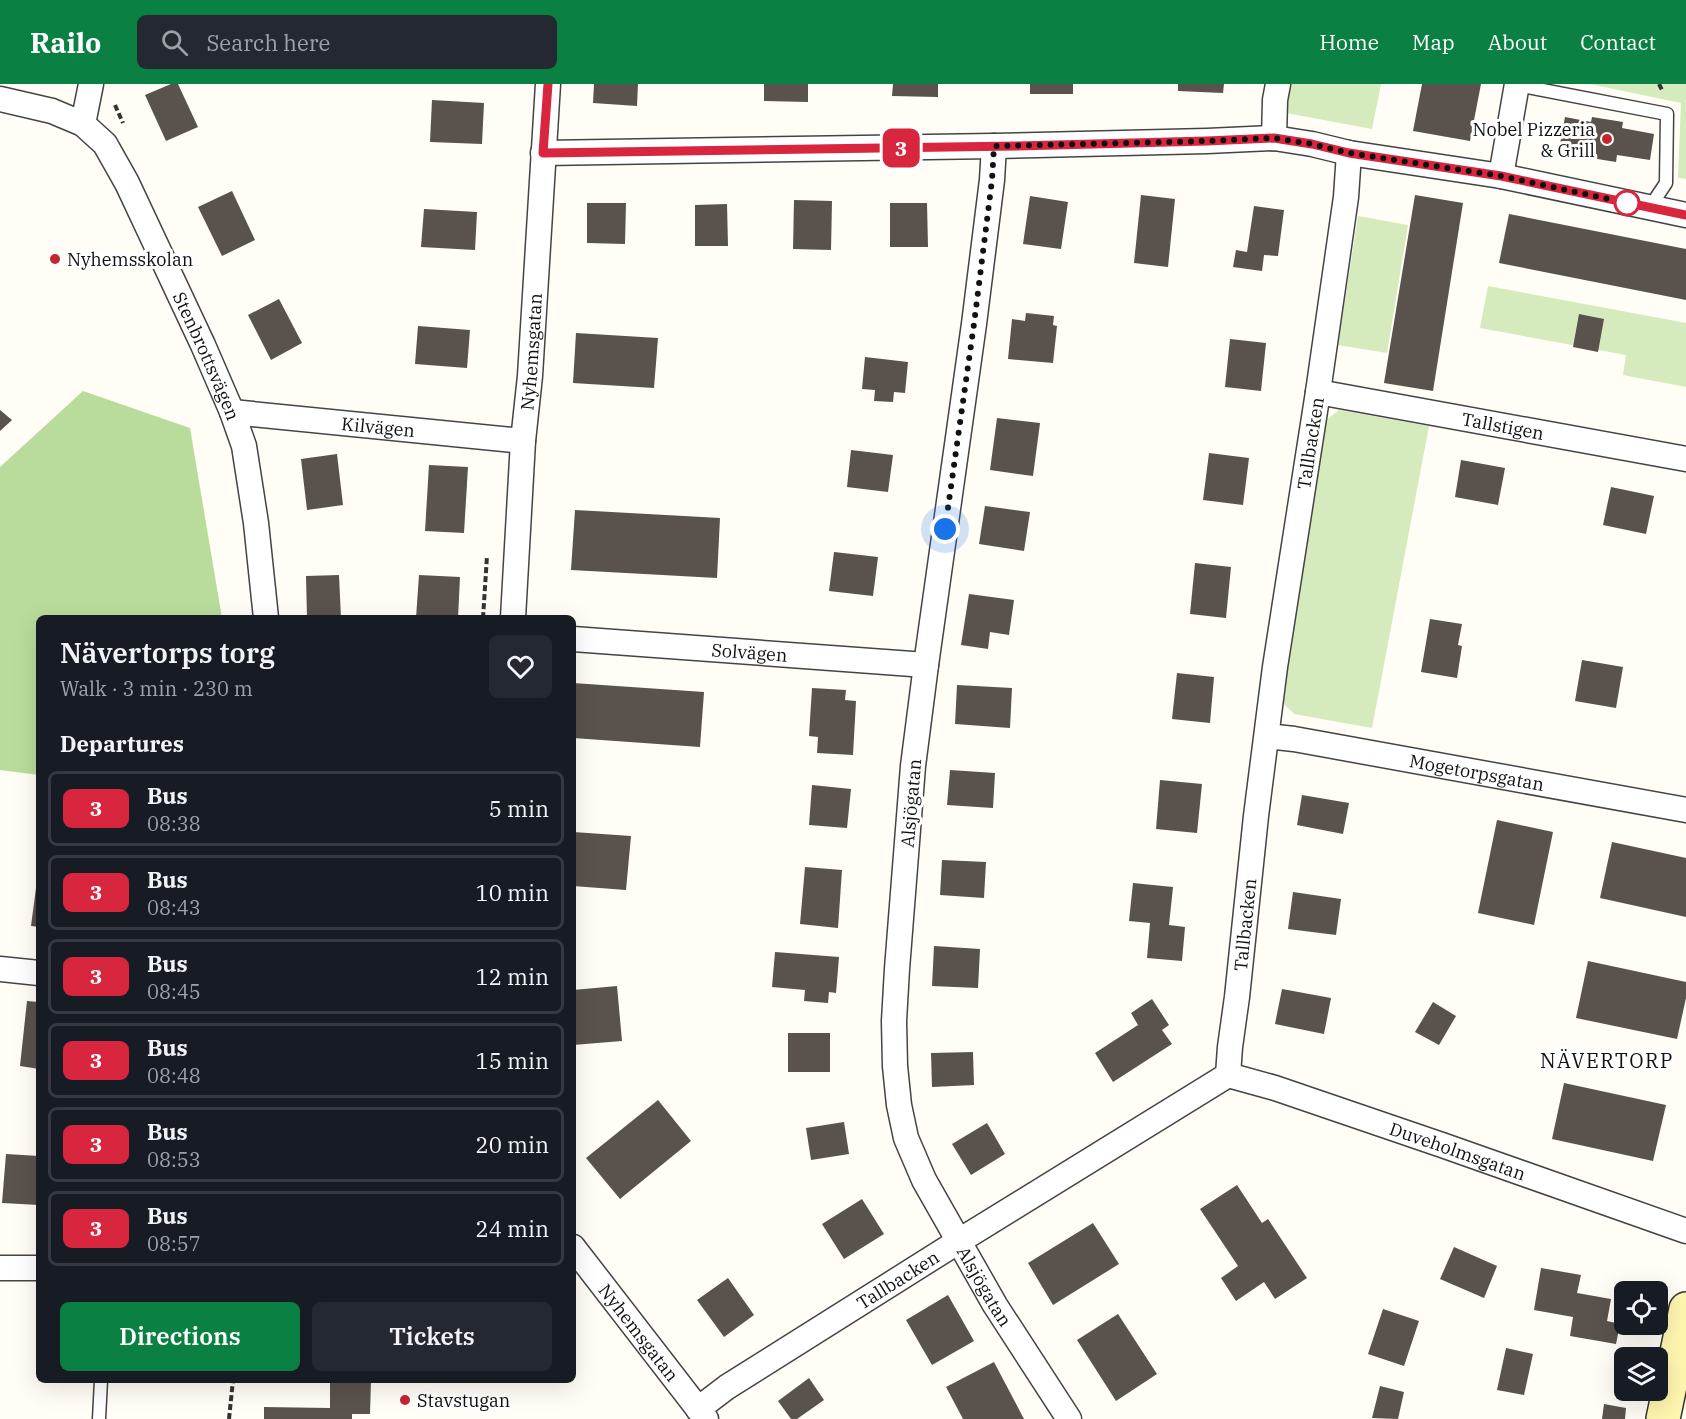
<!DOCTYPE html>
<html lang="en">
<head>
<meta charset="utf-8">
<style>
	body { margin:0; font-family:"IBM Plex Serif",serif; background:#242831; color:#f1f3f6; height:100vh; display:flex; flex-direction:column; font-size:22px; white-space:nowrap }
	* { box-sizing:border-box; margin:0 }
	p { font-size:20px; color:#9ea1a6 }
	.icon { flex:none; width:33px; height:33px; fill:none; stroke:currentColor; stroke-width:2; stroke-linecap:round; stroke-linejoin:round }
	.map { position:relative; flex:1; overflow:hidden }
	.drawer { position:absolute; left:36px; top:531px; width:540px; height:768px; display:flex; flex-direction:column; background:#171b24; border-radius:9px; box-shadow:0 6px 24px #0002 }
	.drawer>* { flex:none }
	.badge { padding:0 12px; border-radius:9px; font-size:21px; line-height:39px }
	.controls { position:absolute; left:1614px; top:1197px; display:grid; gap:12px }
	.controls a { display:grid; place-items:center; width:54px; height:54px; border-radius:9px; background:#171b24; box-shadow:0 6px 24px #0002; font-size:30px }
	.you { position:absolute; width:30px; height:30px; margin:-15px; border:4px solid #fff; border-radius:50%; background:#1a73e8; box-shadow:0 0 0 9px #1a73e833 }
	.map>.badge { position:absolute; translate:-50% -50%; box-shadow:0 0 0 3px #fff }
	h2 { padding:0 24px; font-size:22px; line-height:54px }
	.round { display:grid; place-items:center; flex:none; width:63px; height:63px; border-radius:9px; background:#242831 }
	.overview { display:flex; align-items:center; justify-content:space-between; height:102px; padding:0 24px }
	h1 { font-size:28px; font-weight:600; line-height:45px }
	.primary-button { display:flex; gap:12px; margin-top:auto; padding:12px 24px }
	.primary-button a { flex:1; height:69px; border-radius:9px; background:#0b8043; color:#fff; font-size:24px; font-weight:600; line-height:69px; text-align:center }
	.primary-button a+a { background:#242831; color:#f1f3f6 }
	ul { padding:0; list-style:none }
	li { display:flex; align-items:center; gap:18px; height:75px; margin:0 12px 9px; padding:0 12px; border:3px solid #363941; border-radius:9px }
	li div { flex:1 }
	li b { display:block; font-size:22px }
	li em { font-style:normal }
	li .badge { min-width:66px; font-weight:700; text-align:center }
	header { display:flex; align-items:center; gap:36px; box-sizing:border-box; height:84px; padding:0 30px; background:#0b8043; color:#fff }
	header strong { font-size:28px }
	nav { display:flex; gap:33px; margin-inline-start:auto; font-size:21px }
	.search { width:420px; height:54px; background:#242831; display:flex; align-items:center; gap:15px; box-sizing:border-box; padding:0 21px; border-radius:9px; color:#9ea1a6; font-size:22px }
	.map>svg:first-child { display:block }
</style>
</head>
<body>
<header>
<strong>Railo</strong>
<div class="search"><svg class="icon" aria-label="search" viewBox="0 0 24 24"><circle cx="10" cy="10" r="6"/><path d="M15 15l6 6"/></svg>Search here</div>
<nav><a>Home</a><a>Map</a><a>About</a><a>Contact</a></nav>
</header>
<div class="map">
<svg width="1686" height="1335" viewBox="0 0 1686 1335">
	<rect width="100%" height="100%" fill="#fffdf5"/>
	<g fill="#d5ebbd">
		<polygon points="1286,0 1381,0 1372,45 1281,28"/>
		<polygon points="1590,0 1686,0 1686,95 1678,94 1681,19"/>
		<polygon points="1358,132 1408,141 1387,269 1338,261"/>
		<polygon points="1488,202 1686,239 1686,303 1623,291 1626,271 1480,244"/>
		<polygon points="1339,326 1429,342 1372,644 1294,630 1281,617 1324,338"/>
	</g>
	<polygon fill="#b9dc9c" points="83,307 190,344 222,534 39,534 39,691 0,686 0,383"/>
	<g fill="#5a524d">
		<polygon points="171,0 178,0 198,43 166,57 145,11"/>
		<polygon points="594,0 638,0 637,22 593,19"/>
		<polygon points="764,0 808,0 808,18 764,17"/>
		<polygon points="893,0 938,0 938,13 892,12"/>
		<rect x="1030" y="0" width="43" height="10"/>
		<polygon points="1178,0 1224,0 1223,9 1178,7"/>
		<polygon points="1422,0 1481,0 1470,57 1413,47"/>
		<polygon points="432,16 484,19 482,60 430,58"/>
		<polygon points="1565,33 1591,38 1592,33 1623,38 1622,44 1654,50 1650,76 1617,71 1616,78 1585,73 1586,65 1560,60"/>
		<polygon points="232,107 255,156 222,172 198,123"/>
		<polygon points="1141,111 1175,115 1168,183 1134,179"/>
		<polygon points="1415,111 1463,119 1433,307 1384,299"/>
		<polygon points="1030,112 1068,118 1061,165 1023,160"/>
		<polygon points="794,116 832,117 831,166 793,165"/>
		<polygon points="587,119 626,119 625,160 587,159"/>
		<polygon points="890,119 927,119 928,163 890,163"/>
		<polygon points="727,120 728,162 695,162 695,121"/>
		<polygon points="1254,122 1284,126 1278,172 1264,171 1262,187 1233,183 1236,166 1247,168"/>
		<polygon points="424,125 477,128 475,166 421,163"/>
		<polygon points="1509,130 1686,165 1686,216 1499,179"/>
		<polygon points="279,215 302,259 271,276 248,231"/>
		<polygon points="1026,229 1054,232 1053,241 1057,242 1053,279 1008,275 1012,235 1025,237"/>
		<polygon points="1579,230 1604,235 1598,268 1573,263"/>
		<polygon points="418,242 470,246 467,284 415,280"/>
		<polygon points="576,249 658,254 654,304 573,299"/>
		<polygon points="1230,255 1266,259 1261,307 1225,303"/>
		<polygon points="865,273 908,278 905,309 894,308 893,318 874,317 875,306 862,305"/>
		<polygon points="0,326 12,336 0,347"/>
		<polygon points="997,334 1040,339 1033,392 990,386"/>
		<polygon points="851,366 893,371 888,408 847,403"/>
		<polygon points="1209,369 1249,374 1243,421 1203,416"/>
		<polygon points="337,370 343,421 307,426 301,375"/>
		<polygon points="1461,376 1505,384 1498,421 1455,413"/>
		<polygon points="429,381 468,383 464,449 425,447"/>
		<polygon points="1611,403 1654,412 1646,450 1603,441"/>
		<polygon points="985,422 1030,428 1024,467 979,460"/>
		<polygon points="575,426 720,434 717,494 571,486"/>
		<polygon points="834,468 878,473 873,512 829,507"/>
		<polygon points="1195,479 1231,483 1226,534 1190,530"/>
		<polygon points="339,491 341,534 307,534 306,492"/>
		<polygon points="419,491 460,493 458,534 416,534"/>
		<polygon points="969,510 1014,516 1009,551 990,548 988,565 961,561"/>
		<polygon points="1430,535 1462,540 1458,561 1462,562 1457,594 1421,588"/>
		<polygon points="1582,576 1623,583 1616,624 1575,617"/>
		<polygon points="1177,589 1214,593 1210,639 1172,635"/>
		<polygon points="573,599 704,608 700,663 573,654"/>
		<polygon points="957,601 1012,604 1010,644 955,640"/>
		<polygon points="812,604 846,606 845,616 856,617 853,671 817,669 818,653 809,652"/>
		<polygon points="950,686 995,689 993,724 947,721"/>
		<polygon points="1160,696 1202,700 1197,749 1156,745"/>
		<polygon points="812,701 851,705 847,744 809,741"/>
		<polygon points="1302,711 1349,719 1343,750 1297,741"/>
		<polygon points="1497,736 1553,748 1534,841 1478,829"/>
		<polygon points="573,748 631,752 626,806 573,802"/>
		<polygon points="1612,758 1686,774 1686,833 1600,814"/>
		<polygon points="942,776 986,778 984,814 940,811"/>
		<polygon points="805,783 842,786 838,844 800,840"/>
		<polygon points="1133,799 1173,803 1169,841 1185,843 1182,877 1147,874 1150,839 1129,837"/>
		<polygon points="36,804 39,805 39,843 31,842"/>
		<polygon points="1293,808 1341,815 1336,851 1288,845"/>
		<polygon points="934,862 980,865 978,904 932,902"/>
		<polygon points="775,868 839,873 836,909 829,908 828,919 804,917 805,906 772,903"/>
		<polygon points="1588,877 1686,898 1686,914 1677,955 1576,934"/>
		<polygon points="617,902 622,957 573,961 573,906"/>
		<polygon points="1282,905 1331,914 1324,950 1275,940"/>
		<polygon points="1152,915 1169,941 1162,946 1172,960 1113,998 1095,969 1138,941 1131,929"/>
		<polygon points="27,917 39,918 39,985 20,982"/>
		<polygon points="1433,918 1456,932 1439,961 1415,948"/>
		<rect x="788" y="949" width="42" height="39"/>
		<polygon points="973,968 974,1001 932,1003 931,969"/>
		<polygon points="1564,999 1666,1021 1653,1077 1552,1055"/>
		<polygon points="658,1016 691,1057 620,1115 586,1074"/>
		<polygon points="844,1038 849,1070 811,1076 806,1044"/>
		<polygon points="987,1039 1005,1070 971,1091 952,1060"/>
		<polygon points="6,1070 39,1072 39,1121 2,1119"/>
		<polygon points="1237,1101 1262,1139 1268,1135 1307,1194 1275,1215 1264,1198 1236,1217 1221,1194 1238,1182 1200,1125"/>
		<polygon points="862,1115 884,1150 844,1175 822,1140"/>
		<polygon points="1093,1139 1119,1180 1053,1221 1028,1179"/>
		<polygon points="1454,1163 1497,1182 1484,1214 1440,1195"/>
		<polygon points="1541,1184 1581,1191 1577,1209 1611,1215 1607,1237 1620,1240 1616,1260 1570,1252 1573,1233 1534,1226"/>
		<polygon points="728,1194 754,1231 724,1253 697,1216"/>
		<polygon points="948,1211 974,1257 932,1281 906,1236"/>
		<polygon points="1383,1225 1419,1237 1404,1282 1368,1270"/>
		<polygon points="1118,1230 1157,1290 1116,1317 1077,1256"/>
		<polygon points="1506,1264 1533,1270 1524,1311 1497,1306"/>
		<polygon points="994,1278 1024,1335 963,1335 946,1303"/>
		<polygon points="809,1294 824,1316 797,1335 791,1335 778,1317"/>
		<polygon points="330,1296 371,1296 370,1330 352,1330 352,1335 264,1335 264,1323 330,1324"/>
		<polygon points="1380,1302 1404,1308 1398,1335 1372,1334"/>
		<polygon points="1604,1320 1626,1324 1625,1335 1602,1335"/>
	</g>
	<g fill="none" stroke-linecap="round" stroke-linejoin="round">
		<defs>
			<g id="lane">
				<polyline points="1517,1 1667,30 1666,99 1656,114"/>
				<polyline points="99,1335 101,1296"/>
			</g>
			<g id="street">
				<path id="s1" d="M 0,15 L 52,27 L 83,40 L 105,60 L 127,99 L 203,261 L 232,328 L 244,362 L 256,439 L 266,534"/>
				<polyline points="83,40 91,0"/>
				<polyline points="1274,54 1275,16 1278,0"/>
				<path id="s2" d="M 994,62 L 992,96 L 974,240 L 926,581 L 913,682 L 897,885 L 894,937 L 895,982 L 899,1021 L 906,1054 L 924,1096 L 995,1221 L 1069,1335"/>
				<polyline points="543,69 994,62 1207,57 1274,54 1312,60 1349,69 1501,92 1686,131"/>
				<polyline points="1501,92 1517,0"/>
				<path id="s3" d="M 1318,308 L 1686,375"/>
				<path id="s4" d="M 232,328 L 523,357"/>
				<path id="s5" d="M 513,534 L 523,357 L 530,292 L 548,0"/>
				<path id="s6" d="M 573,555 L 926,581"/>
				<path id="s7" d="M 1267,652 L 1294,655 L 1686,726"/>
				<polyline points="0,885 39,889"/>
				<path id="s8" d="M 1228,991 L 1275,1004 L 1442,1061 L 1686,1147"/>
				<path id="s9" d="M 573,1163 L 706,1335"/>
				<polyline points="0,1184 39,1184"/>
				<path id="s10" d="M 698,1325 L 727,1303 L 959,1157 L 1228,991 L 1230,963 L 1237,913 L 1256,732 L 1275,583 L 1318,308 L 1346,113 L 1349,69"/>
			</g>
			<polyline id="secondary" points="1663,1335 1686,1225"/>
		</defs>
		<use href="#lane" stroke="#444" stroke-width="15"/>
		<use href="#street" stroke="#444" stroke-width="27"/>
		<use href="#secondary" stroke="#333" stroke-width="36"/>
		<g stroke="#333" stroke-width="4" stroke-dasharray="6 3" stroke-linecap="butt">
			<polyline points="1659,0 1663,8"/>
			<polyline points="115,21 123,39"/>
			<polyline points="483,534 487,472"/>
			<polyline points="229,1335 233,1296"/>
		</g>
		<use href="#lane" stroke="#fff" stroke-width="12"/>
		<use href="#street" stroke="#fff" stroke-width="24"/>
		<use href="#secondary" stroke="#fff6b0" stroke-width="33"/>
	</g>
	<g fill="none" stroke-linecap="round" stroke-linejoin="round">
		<defs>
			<polyline id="line" points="548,0 543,69 1017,62 1207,57 1274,54 1312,60 1349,69 1501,92 1686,131"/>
		</defs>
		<use href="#line" stroke="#fff" stroke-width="14"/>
		<use href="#line" stroke="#d7263d" stroke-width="9"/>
		<polyline stroke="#111" stroke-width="6" stroke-dasharray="0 10.8" points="945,445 974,240 992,96 994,62 1207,57 1274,54 1312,60 1349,69 1501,92 1627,119"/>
	</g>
	<g fill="#c4262e" stroke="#fff" stroke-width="2">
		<circle cx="1607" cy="55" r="6"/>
		<circle cx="55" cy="175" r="6"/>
		<circle cx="405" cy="1316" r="6"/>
	</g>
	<circle fill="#fff" stroke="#d7263d" stroke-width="3" cx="1627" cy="119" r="12"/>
	<g text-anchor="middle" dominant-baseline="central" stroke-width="6" stroke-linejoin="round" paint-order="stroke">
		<g font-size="18" fill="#111" stroke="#fff" text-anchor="start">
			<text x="1595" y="45" text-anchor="end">Nobel Pizzeria<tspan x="1595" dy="21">&amp; Grill</tspan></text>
			<text x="67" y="175">Nyhemsskolan</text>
			<text x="417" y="1316">Stavstugan</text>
		</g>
		<g font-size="18" fill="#111" stroke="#fff">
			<text stroke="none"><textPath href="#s5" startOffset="267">Nyhemsgatan</textPath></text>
			<text stroke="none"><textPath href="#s1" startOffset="352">Stenbrottsvägen</textPath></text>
			<text stroke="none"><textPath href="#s3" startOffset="188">Tallstigen</textPath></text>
			<text stroke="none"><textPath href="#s4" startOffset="147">Kilvägen</textPath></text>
			<text stroke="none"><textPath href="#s10" startOffset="1264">Tallbacken</textPath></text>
			<text stroke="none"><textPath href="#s6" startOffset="177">Solvägen</textPath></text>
			<text stroke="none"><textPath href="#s7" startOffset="213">Mogetorpsgatan</textPath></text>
			<text transform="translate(911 719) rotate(-85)">Alsjögatan</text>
			<text stroke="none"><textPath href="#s10" startOffset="778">Tallbacken</textPath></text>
			<text stroke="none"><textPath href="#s8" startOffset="242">Duveholmsgatan</textPath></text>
			<text stroke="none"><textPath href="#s10" startOffset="238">Tallbacken</textPath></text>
			<text stroke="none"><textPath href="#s2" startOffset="1167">Alsjögatan</textPath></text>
			<text stroke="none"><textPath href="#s9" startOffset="108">Nyhemsgatan</textPath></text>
		</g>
		<g font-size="20" letter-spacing="1.5" fill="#111" stroke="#fff">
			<text x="1607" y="976">NÄVERTORP</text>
		</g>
	</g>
</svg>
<div class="controls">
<a><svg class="icon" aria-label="locate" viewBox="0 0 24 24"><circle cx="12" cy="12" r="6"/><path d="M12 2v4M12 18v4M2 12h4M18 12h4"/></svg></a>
<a><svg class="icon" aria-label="layers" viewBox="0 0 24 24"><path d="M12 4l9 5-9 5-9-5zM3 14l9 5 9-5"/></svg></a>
</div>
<div class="you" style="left:945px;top:445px"></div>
<b class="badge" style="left:901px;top:64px;background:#d7263d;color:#fff">3</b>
<section class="drawer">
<div class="overview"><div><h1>Nävertorps torg</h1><p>Walk · 3 min · 230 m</p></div><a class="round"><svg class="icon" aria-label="heart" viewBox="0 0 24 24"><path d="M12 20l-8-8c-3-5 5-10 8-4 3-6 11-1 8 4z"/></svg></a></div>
<h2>Departures</h2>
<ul>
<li><span class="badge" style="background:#d7263d;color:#fff">3</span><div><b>Bus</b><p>08:38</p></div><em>5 min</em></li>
<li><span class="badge" style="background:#d7263d;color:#fff">3</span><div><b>Bus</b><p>08:43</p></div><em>10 min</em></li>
<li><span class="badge" style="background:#d7263d;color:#fff">3</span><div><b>Bus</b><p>08:45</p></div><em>12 min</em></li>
<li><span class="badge" style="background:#d7263d;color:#fff">3</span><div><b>Bus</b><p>08:48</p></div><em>15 min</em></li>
<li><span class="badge" style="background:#d7263d;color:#fff">3</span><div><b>Bus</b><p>08:53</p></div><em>20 min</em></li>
<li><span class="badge" style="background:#d7263d;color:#fff">3</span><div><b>Bus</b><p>08:57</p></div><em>24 min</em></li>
</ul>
<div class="primary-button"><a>Directions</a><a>Tickets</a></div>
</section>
</div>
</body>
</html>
